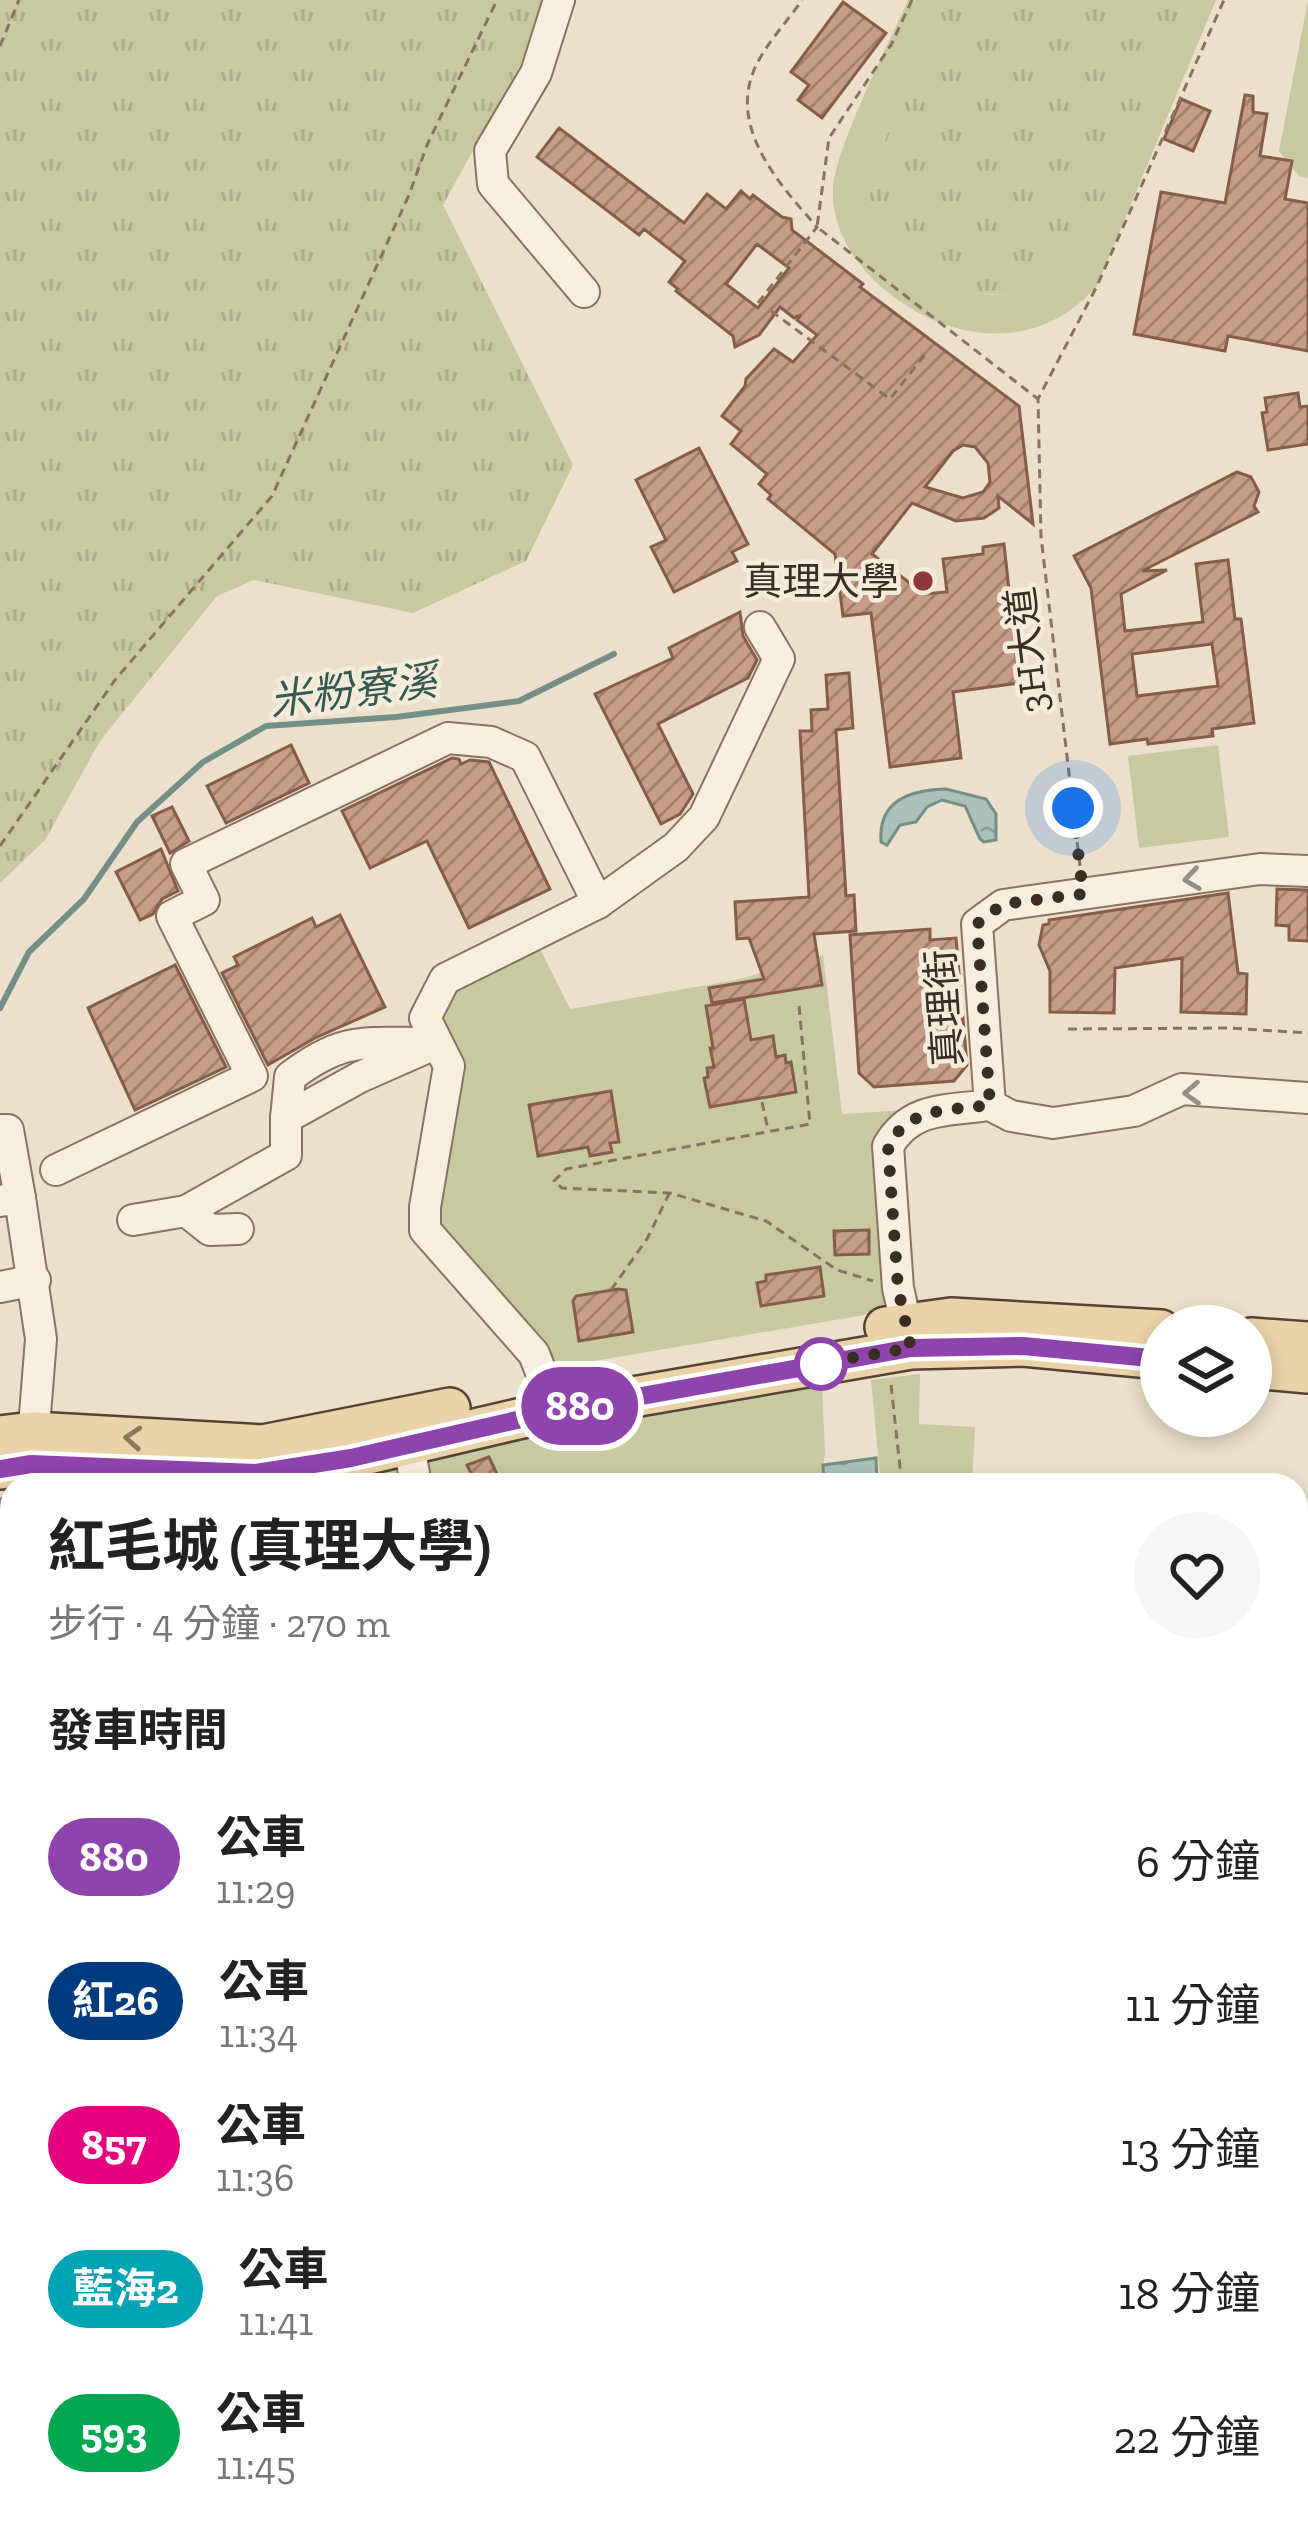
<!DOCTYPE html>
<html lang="zh-TW">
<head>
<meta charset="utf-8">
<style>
	body { margin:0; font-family:"Zilla Slab","Noto Sans TC",serif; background:#f6f6f6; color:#222; height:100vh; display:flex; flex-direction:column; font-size:45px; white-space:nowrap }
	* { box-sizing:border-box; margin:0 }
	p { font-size:39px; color:#767676 }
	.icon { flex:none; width:66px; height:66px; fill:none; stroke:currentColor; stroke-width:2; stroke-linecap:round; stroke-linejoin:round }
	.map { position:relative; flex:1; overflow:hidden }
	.drawer { position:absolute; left:0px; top:1473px; width:1308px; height:1059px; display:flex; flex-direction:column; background:#fff; border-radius:36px 36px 0 0; box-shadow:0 6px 18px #0003 }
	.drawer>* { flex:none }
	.badge { padding:0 24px; border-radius:39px; font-size:42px; line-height:78px }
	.tools { position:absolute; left:1140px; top:1305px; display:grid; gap:24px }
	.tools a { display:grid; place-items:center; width:132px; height:132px; border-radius:50%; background:#fff; box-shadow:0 6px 18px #0003; font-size:60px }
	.you { position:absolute; width:60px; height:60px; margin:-30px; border:9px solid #fff; border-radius:50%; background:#1a73e8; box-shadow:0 0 0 18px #1a73e833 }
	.map>.badge { position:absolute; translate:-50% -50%; box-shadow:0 0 0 6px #fff }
	h2 { padding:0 48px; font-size:45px; line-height:108px }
	.round { display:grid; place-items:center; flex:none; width:126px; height:126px; border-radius:63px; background:#f6f6f6 }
	.headline { display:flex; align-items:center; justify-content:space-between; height:204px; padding:0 48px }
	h1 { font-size:57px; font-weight:700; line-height:90px }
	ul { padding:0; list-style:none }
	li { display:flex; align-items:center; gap:36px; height:144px; padding:0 48px }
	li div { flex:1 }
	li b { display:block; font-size:45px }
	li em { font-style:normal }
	li .badge { min-width:132px; font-weight:700; text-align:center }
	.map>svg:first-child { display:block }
</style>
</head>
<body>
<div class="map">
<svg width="1308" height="2530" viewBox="0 0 1308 2530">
	<defs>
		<pattern id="grass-tufts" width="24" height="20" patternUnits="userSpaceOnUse" patternTransform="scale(3)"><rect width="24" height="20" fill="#c7c9a0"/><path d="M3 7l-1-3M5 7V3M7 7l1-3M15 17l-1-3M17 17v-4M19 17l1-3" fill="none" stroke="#acad8a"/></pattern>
		<pattern id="water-ripples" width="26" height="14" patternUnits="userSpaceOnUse" patternTransform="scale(3)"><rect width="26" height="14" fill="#acc1b9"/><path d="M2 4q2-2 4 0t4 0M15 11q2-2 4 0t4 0" fill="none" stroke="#8d9d96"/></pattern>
		<pattern id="building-hatch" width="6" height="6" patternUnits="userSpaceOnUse" patternTransform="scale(3)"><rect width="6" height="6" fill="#c69d86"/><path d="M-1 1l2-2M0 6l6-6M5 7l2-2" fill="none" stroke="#a2806d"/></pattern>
	</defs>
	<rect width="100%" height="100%" fill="#ece0cc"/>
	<g fill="url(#grass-tufts)">
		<polygon points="0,0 556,0 443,205 573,465 526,561 413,613 254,580 217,596 100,741 45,840 0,883"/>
		<path d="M 946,0 L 1186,0 L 1079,258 C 1025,329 874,290 870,198 C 868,163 930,40 946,0 Z"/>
	</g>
	<g fill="#c7c9a0">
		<path d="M 908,0 L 946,0 C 930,40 868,163 870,198 C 874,290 1025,329 1079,258 L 1186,0 L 1216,0 L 1096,288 C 1070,314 1044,330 1007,333 C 932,341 829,270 833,189 C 835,148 889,43 908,0 Z"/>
		<polygon points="1308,0 1308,178 1299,176 1279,151"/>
		<polygon points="1218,745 1229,837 1139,848 1128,756"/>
		<polygon points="539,947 570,1009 736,980 823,955 842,1114 906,1110 888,1311 559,1367 434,1224 462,1057 444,1018 448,990"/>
		<polygon points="920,1374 919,1424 975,1427 972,1485 881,1485 871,1380"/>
		<polygon points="822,1386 825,1452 821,1485 279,1485 411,1457"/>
	</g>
	<g fill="url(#water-ripples)" stroke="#738f86" stroke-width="3">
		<path d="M 946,789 L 986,799 L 996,814 L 996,840 L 984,842 L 980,839 L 965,806 L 942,800 L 927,807 L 916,822 L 900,825 L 887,845 L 881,842 C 878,800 910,790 946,789 Z"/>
		<polygon points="876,1458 877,1485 824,1485 823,1465"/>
		<polygon points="12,1498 12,2520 1296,2520 1296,1513 1308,1515 1308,2530 0,2530 0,1499"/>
	</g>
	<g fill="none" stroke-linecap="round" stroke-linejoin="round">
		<polyline stroke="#738f86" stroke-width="6" points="0,1008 29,952 84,899 137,822 203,762 266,726 396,717 519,701 614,654"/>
	</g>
	<g fill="url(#building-hatch)" stroke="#855d49" stroke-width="3" fill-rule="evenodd">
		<polygon points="843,2 886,33 822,118 798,100 809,85 791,72"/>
		<polygon points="1245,95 1253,96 1253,112 1267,114 1260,156 1292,161 1285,199 1308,203 1308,351 1228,336 1225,351 1134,334 1161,192 1225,203"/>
		<polygon points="1181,99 1210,111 1193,151 1164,139"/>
		<path d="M 559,128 L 684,223 L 707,194 L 726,209 L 741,191 L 750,199 L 753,195 L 782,217 L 791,219 L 792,230 L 863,284 L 860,287 L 1019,406 L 1033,524 L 998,496 L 999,508 L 984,518 L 956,521 L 912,503 L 872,554 L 924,594 L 947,592 L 943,559 L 983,554 L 983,547 L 1004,544 L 1019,683 L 953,692 L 961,758 L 890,767 L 871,613 L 843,616 L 835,554 L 768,499 L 771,495 L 759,484 L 767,474 L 731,444 L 741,431 L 722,416 L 745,386 L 746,379 L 774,349 L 793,362 L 817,335 L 797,320 L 801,315 L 794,318 L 780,307 L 759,335 L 735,347 L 733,336 L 676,291 L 678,289 L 669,282 L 685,261 L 644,229 L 639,235 L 537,157 ZM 757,244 L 789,268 L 758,308 L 726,284 ZM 963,445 L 975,447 L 988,463 L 990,482 L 983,492 L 963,498 L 925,487 L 953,451 Z"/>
		<polygon points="1298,393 1300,407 1308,406 1308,444 1268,450 1262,413 1267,412 1265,398"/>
		<polygon points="699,448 748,544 732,552 737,561 674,592 651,547 666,540 636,480"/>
		<path d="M 1237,472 L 1251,477 L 1259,492 L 1254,506 L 1258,512 L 1142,571 L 1167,570 L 1121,594 L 1125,631 L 1203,622 L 1196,564 L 1228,560 L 1235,619 L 1241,619 L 1254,723 L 1212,729 L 1213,736 L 1148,744 L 1147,739 L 1110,744 L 1091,588 L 1074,556 ZM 1212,644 L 1218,686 L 1137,696 L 1132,654 Z"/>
		<polygon points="740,612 743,636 757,660 748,678 658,724 693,794 680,814 661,824 595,694 673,658 669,648"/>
		<polygon points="849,673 853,728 836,730 846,896 854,895 856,931 814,934 822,985 712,1003 709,988 764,979 749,938 737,939 735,902 809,897 800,731 812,731 811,710 828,709 826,675"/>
		<polygon points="291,745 309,783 226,823 207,786"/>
		<polygon points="452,758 459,759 461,764 470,760 489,762 550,889 469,928 427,841 370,868 342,811"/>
		<polygon points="172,807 189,841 170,853 152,816"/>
		<polygon points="161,849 178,891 162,899 153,914 140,920 116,872"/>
		<polygon points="1277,889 1308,890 1308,941 1289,940 1289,926 1276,925"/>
		<polygon points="1228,893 1238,973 1247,974 1246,1014 1181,1012 1182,958 1115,968 1114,1013 1050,1012 1050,971 1039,945 1043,925 1049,924 1049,920"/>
		<polygon points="340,915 385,1007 315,1038 268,1065 222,973 238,965 234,957 312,918 316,927"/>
		<polygon points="930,929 930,940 956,938 967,1065 954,1081 874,1087 859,1073 850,935"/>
		<polygon points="175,965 226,1067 135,1110 88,1008"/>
		<polygon points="744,999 751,1040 773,1036 776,1057 785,1055 786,1063 791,1062 796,1092 710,1107 704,1078 708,1077 707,1068 714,1067 710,1048 713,1048 706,1006"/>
		<polygon points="611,1091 619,1142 610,1143 612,1152 590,1156 588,1147 538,1156 529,1105"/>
		<polygon points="869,1230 869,1254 835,1255 834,1231"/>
		<polygon points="820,1267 824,1296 761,1306 757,1283 766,1281 766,1275"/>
		<polygon points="618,1289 626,1290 633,1332 579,1341 573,1301 576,1296"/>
		<polygon points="489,1457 502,1485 477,1485 467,1465"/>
	</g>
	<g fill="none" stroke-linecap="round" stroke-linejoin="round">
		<defs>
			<g id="minor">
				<polyline points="559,0 536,73 490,151 493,184 584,292"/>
				<polyline points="598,903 676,847 704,817 779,659 760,627"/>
				<polyline points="990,1105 1011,1116 1053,1123 1134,1111 1182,1089 1308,1098"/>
				<path d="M 286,1118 L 290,1077 C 342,1037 363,1043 425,1043"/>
				<polyline points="0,1130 8,1130 20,1198"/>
				<polyline points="56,1170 252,1076 172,916 204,900 186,864 448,738 491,742 525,757 598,903 445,979 425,1018 449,1066 425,1207 425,1230 534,1354 546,1385"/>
				<polyline points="0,1201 20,1198 41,1339 32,1452"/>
				<polyline points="133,1220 186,1211"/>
				<polyline points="238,1229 210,1230 186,1211 286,1155 286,1118 360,1077 437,1043"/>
				<polyline points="0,1287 35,1280"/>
				<path d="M 911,1346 L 898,1288 L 888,1146 C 911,1106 948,1111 990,1105 L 977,924 L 1003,905 L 1260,869 L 1308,871"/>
				<polyline points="409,1445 416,1485"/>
			</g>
			<g id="major">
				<polyline points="885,1327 951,1318 1161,1330"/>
				<polyline points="1251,1338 1308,1342"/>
				<polyline points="1251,1368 1308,1373"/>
				<polyline points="0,1436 33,1432 263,1445 450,1408"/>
				<polyline points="0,1469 31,1464 256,1473 351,1458 552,1411 911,1349 1023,1346 1161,1359"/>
			</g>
		</defs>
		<use href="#minor" stroke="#887361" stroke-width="34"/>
		<use href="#major" stroke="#564235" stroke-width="44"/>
		<g stroke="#887361" stroke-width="3" stroke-dasharray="9 6" stroke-linecap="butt">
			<polyline points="912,0 891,45 829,138 817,227 1038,399"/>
			<polyline points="0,46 19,0"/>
			<path d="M 758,303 L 817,227 C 781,186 729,130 754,70 C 764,46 787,22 802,0"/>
			<polyline points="771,311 890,399 927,352"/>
			<polyline points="0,846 115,680 272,496 409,195 427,145 497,0"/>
			<polyline points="1080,866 1041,537 1038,399 1096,288 1224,0"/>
			<polyline points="799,1006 810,1124 566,1169 554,1181 562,1188 670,1193 766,1221 837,1270 873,1281"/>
			<polyline points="1068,1029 1229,1028 1308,1033"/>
			<polyline points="762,1102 768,1130"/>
			<polyline points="611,1290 647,1239 669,1194"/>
			<polyline points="891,1385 902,1485"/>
			<polyline points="1296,1503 1308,1505"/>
		</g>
		<use href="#minor" stroke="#f7eedf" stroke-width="30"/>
		<use href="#major" stroke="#ead2a9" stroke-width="39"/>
	</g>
	<defs><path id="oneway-chevron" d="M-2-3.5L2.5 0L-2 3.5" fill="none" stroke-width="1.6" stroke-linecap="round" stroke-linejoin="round" transform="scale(3)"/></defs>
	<g stroke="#988e81">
		<use href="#oneway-chevron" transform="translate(1192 879) rotate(172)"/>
		<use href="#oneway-chevron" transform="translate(1192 1093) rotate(177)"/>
	</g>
	<use stroke="#89775f" href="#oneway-chevron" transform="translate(133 1438) rotate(-176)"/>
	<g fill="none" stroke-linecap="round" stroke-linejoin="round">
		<defs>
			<polyline id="line" points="0,1469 31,1464 256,1473 351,1458 552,1412 911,1348 1023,1346 1161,1359"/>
		</defs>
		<use href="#line" stroke="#fff" stroke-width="27"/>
		<use href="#line" stroke="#8e44ad" stroke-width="18"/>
		<path stroke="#3a2d23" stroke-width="12" stroke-dasharray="0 21.6" d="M 821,1364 L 805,1366 L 911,1348 L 898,1288 L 888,1146 C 910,1106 948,1111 990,1105 L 977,924 L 1003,904 L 1083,894 L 1073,808"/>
	</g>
	<circle fill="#91363c" stroke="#f4ebdb" stroke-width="4.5" cx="923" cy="581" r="12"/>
	<circle fill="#fff" stroke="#8e44ad" stroke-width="6" cx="821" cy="1364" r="24"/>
	<g text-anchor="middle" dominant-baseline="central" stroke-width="9" stroke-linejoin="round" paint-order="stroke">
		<g font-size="39" fill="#3a2d23" stroke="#f4ebdb" text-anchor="end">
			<text x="899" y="581">真理大學</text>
		</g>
		<g font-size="39" fill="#3a2d23" stroke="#f4ebdb">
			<text transform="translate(1027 650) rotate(-97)">3H大道</text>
			<text transform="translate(944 1008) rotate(-94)">真理街</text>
		</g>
		<g font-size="42" font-style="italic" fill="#345853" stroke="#f4ebdb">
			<text transform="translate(353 690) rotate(-7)">米粉寮溪</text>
		</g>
	</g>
</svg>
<div class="tools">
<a><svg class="icon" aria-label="layers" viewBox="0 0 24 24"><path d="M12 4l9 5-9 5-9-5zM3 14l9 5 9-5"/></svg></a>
</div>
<div class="you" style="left:1073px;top:808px"></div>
<b class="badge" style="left:580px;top:1406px;background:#8e44ad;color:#fff">880</b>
<section class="drawer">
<div class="headline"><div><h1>紅毛城 (真理大學)</h1><p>步行 · 4 分鐘 · 270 m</p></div><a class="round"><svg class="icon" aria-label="heart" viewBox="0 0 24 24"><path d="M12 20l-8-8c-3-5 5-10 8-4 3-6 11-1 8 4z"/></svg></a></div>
<h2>發車時間</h2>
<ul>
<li><span class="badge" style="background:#8e44ad;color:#fff">880</span><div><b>公車</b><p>11:29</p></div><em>6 分鐘</em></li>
<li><span class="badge" style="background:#003b80;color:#fff">紅26</span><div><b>公車</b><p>11:34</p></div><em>11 分鐘</em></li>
<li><span class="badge" style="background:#e6007e;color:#fff">857</span><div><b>公車</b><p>11:36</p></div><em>13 分鐘</em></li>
<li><span class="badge" style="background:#00a3b4;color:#fff">藍海2</span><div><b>公車</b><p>11:41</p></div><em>18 分鐘</em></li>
<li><span class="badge" style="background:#00a651;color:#fff">593</span><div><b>公車</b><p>11:45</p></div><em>22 分鐘</em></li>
</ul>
</section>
</div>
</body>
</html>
